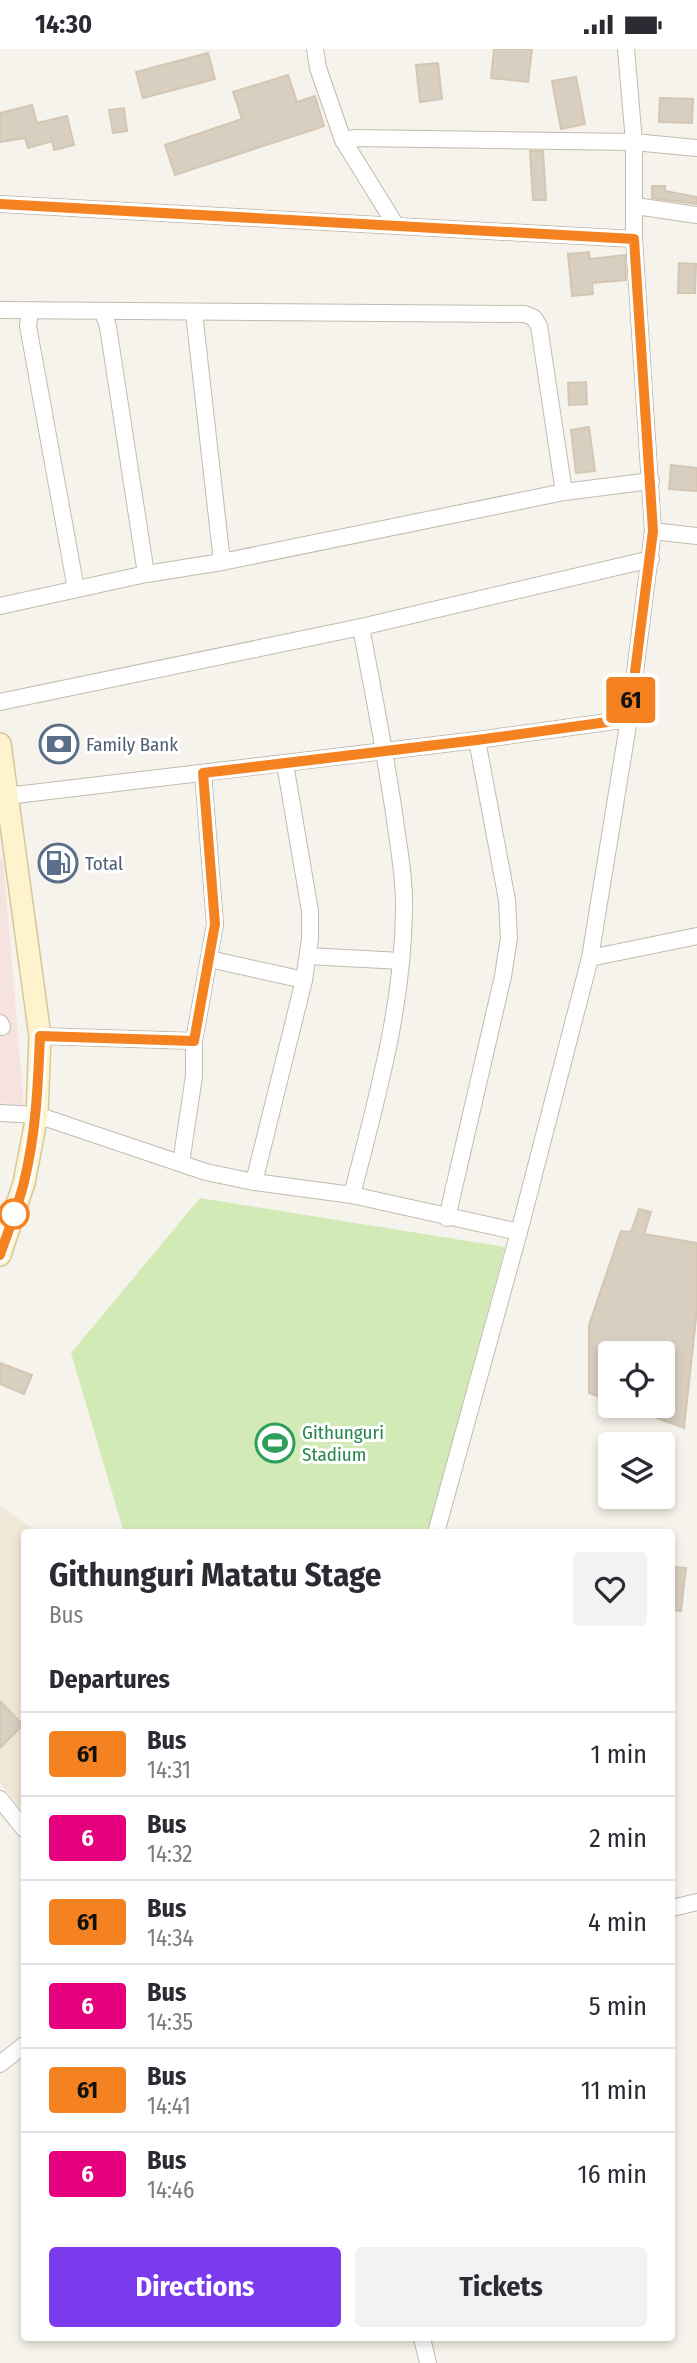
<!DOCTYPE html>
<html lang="en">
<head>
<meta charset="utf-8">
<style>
	body { margin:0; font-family:"Fira Sans Condensed",sans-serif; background:#f2f2f3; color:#2b2b33; height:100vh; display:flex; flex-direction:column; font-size:26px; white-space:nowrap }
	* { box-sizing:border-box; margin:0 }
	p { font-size:23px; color:#7c7c81 }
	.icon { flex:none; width:38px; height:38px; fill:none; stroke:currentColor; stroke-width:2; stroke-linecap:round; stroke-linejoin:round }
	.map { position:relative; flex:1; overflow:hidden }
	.drawer { position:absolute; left:21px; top:1480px; width:654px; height:812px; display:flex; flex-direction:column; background:#fff; border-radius:7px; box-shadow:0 4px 10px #0003 }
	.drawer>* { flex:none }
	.badge { padding:0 14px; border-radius:5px; font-size:24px; line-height:46px }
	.fabs { position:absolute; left:598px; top:1292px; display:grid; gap:14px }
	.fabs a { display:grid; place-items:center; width:77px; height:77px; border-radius:7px; background:#fff; box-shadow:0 4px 10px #0003; font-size:35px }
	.map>.badge { position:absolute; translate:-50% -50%; box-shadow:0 0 0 4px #fff }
	h2 { padding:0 28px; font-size:26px; line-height:63px }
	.round { display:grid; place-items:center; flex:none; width:74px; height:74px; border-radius:7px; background:#f2f2f3 }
	.head { display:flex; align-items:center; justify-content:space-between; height:119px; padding:0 28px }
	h1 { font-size:33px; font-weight:700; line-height:52px }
	.action { display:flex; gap:14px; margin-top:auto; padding:14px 28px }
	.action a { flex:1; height:80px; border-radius:7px; background:#7c3aed; color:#fff; font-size:28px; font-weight:700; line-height:80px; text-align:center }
	.action a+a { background:#f2f2f3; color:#2b2b33 }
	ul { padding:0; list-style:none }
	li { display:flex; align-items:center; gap:21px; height:84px; padding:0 28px; border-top:2px solid #e1e1e2 }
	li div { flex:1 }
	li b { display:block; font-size:26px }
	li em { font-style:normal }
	li .badge { min-width:77px; font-weight:700; text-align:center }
	.status { display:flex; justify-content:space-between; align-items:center; height:49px; padding:0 35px; background:#fff; direction:ltr }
	.status svg { height:19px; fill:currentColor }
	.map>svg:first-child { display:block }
</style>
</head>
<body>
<div class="status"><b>14:30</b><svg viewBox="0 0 49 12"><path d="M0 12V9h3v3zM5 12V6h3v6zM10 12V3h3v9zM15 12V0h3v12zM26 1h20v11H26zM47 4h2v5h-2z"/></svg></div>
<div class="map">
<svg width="697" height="2314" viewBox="0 0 697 2314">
	<rect width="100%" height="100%" fill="#f6f3ec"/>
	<polygon fill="#efe8d6" points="0,1457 39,1484 24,1484 24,1763 0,1734"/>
	<polygon fill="#f6e3e0" points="0,810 3,810 24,1057 0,1054"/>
	<polygon fill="#d2eab5" points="200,1149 505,1198 428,1484 124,1484 71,1304"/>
	<g fill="#d8cfc1" stroke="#d3c7b4" stroke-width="2">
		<polygon points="494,0 532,0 528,33 491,29"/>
		<polygon points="208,4 215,30 143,49 136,23"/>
		<polygon points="438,14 442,50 420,53 416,16"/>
		<polygon points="288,26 297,53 315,47 324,77 175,126 165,96 242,70 233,43"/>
		<polygon points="576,28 585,75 561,80 552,32"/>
		<polygon points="660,49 693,50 692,74 659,73"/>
		<polygon points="32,56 37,74 67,67 74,96 54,101 52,92 28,99 25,89 0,93 0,64"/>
		<polygon points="124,59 127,82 113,84 109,61"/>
		<polygon points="530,102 543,102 546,151 533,151"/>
		<polygon points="652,137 665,137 665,142 697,148 697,155 652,149"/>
		<polygon points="589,203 590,210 625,206 626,231 592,234 593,245 572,247 568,205"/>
		<polygon points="679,214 696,215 695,244 678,244"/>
		<polygon points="586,333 587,355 569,356 568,334"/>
		<polygon points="589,378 595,422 576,424 571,381"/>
		<polygon points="671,416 697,419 697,442 669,440"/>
		<polygon points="639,1160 651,1163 644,1185 697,1194 697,1260 684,1379 626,1358 663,1356 663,1304 611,1304 611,1352 589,1344 589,1276 621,1182 631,1183"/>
		<polygon points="0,1314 32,1326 24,1345 0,1335"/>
		<polygon points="672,1518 686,1519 681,1562 672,1561"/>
		<polygon points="0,1652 23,1676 0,1699"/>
	</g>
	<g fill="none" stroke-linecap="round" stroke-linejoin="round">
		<defs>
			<g id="minor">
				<polyline points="315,0 318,19 343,91 395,175"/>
				<polyline points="626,0 634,93 634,190"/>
				<polyline points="343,91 356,89 634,93 697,99"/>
				<polyline points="0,155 634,190 653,482 629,670 590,909 519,1183 436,1484"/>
				<polyline points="636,157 697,166"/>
				<polyline points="0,261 525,265 534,269 539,277 564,443 222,513 146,525 0,557"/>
				<polyline points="30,262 28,277 76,540"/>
				<polyline points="103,263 108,278 146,525"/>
				<polyline points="194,264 222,513"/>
				<polyline points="564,443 651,432"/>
				<polyline points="653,482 697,487"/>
				<polyline points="0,653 361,578 651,510"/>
				<polyline points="7,747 477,691 629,670"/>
				<polyline points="308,907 401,912"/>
				<polyline points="590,909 697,887"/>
				<polyline points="209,910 304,931"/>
				<polyline points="0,974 2,978"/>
				<polyline points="40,987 194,992"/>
				<polyline points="0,1064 37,1066 206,1123 254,1133 352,1146 519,1183"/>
				<polyline points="181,1114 194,1027 194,992 215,875 203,724"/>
				<polyline points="254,1133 304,931 310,890 310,862 285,715"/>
				<path d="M 352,1146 C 376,1052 403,959 404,861 C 405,831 399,801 395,771 C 386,707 373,643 361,578"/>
				<polyline points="447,1169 503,927 509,889 507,851 477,691"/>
				<polyline points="0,1750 24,1780"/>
				<polyline points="672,1859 697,1853"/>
				<polyline points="0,2015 24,1996"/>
				<polyline points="422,2289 428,2314"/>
			</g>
			<polyline id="secondary" points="0,695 40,987 37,1066 24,1134 0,1206"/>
		</defs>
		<use href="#minor" stroke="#c2bbae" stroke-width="18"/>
		<use href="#secondary" stroke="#d6c79b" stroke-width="24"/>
		<use href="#minor" stroke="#fff" stroke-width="16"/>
		<use href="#secondary" stroke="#fff3cd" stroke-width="21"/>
	</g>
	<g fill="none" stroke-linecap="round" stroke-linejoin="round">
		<defs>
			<path id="line" d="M 0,155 L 634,190 L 653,482 L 629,670 L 477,691 L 203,724 L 215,875 L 194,992 L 40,987 C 38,1036 36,1085 24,1133 C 18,1158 8,1182 0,1206"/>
		</defs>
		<use href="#line" stroke="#fff" stroke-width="16"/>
		<use href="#line" stroke="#f58220" stroke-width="10"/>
	</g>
	<defs>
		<symbol id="bank-ring" viewBox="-11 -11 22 22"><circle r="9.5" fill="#fff" stroke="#5c6f8a" stroke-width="1.5"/><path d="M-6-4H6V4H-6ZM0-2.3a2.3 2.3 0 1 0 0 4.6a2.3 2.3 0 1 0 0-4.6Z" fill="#5c6f8a"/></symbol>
		<symbol id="fuel-ring" viewBox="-11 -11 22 22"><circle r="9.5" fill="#fff" stroke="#5c6f8a" stroke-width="1.5"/><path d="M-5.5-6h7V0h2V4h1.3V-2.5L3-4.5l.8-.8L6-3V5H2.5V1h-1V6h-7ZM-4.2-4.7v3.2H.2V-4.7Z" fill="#5c6f8a"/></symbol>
		<symbol id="stadium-ring" viewBox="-11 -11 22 22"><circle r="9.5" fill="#fff" stroke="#2e9e5b" stroke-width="1.5"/><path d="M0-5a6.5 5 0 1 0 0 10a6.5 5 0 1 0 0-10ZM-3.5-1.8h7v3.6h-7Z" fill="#2e9e5b"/></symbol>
	</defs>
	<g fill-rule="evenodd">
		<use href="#bank-ring" x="37" y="673" width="44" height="44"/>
		<use href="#fuel-ring" x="36" y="792" width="44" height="44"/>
		<use href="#stadium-ring" x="253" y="1372" width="44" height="44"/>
	</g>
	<circle fill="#fff" stroke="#f58220" stroke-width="3.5" cx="14" cy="1165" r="14"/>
	<g text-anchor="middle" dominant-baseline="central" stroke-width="6" stroke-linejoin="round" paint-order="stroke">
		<g font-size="19" fill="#4e5e75" stroke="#fff" text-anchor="start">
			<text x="86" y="695">Family Bank</text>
			<text x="85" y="814">Total</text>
		</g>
		<g font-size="19" fill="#27864d" stroke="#fff" text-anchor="start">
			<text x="302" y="1383">Githunguri<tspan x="302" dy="22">Stadium</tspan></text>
		</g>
	</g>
</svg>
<div class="fabs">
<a><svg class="icon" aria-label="locate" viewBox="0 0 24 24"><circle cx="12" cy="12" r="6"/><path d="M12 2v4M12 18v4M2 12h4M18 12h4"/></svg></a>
<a><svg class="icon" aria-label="layers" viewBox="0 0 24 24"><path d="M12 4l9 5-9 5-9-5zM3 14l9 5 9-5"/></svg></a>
</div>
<b class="badge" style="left:631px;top:651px;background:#f58220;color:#111">61</b>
<section class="drawer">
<div class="head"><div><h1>Githunguri Matatu Stage</h1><p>Bus</p></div><a class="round"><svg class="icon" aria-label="heart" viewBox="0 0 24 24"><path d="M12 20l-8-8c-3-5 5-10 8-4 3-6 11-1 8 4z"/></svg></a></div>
<h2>Departures</h2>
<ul>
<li><span class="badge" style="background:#f58220;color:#111">61</span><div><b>Bus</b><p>14:31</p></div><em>1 min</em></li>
<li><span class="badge" style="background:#e6007e;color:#fff">6</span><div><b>Bus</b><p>14:32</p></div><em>2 min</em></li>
<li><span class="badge" style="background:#f58220;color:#111">61</span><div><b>Bus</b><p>14:34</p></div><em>4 min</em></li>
<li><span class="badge" style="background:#e6007e;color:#fff">6</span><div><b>Bus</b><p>14:35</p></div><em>5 min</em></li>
<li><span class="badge" style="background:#f58220;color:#111">61</span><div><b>Bus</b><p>14:41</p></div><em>11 min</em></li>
<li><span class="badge" style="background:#e6007e;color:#fff">6</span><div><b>Bus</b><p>14:46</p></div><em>16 min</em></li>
</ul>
<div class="action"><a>Directions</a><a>Tickets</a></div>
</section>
</div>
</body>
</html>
